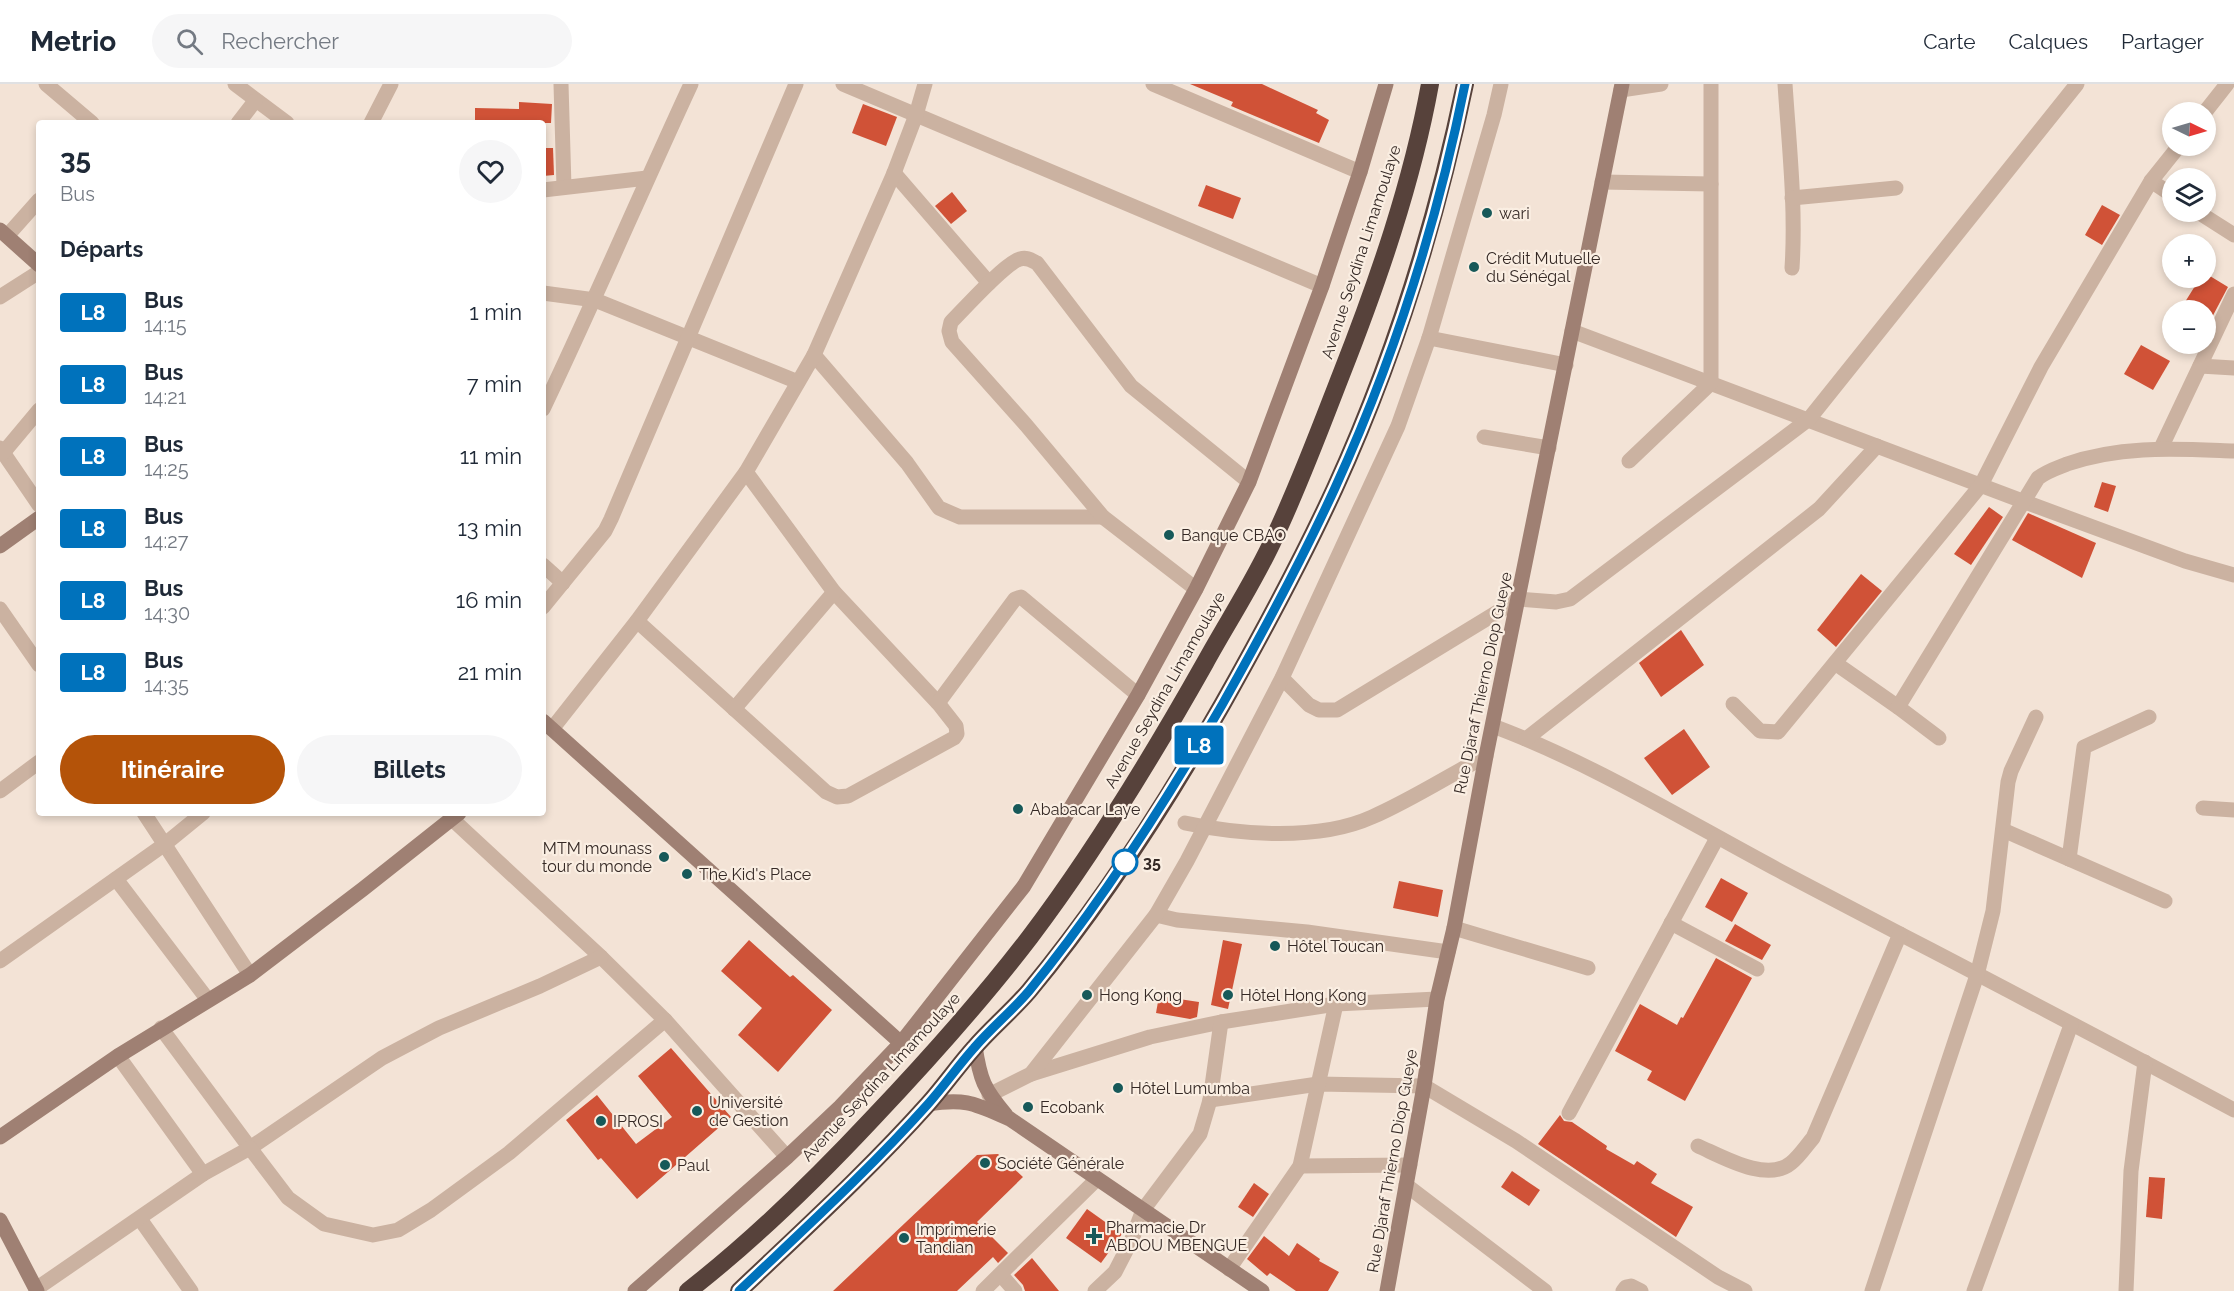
<!DOCTYPE html>
<html lang="fr">
<head>
<meta charset="utf-8">
<style>
	body { margin:0; font-family:Raleway,sans-serif; background:#f6f6f7; color:#1f2937; height:100vh; display:flex; flex-direction:column; font-size:22px; white-space:nowrap }
	* { box-sizing:border-box; margin:0 }
	p { font-size:20px; color:#747a83 }
	.icon { flex:none; width:33px; height:33px; fill:none; stroke:currentColor; stroke-width:2; stroke-linecap:round; stroke-linejoin:round }
	.map { position:relative; flex:1; overflow:hidden }
	.sheet { position:absolute; left:36px; top:36px; width:510px; height:696px; display:flex; flex-direction:column; background:#fff; border-radius:6px; box-shadow:0 3px 9px #0003 }
	.sheet>* { flex:none }
	.badge { padding:0 12px; border-radius:4px; font-size:21px; line-height:39px }
	.needle { width:39px; rotate:95deg }
	.buttons { position:absolute; left:2162px; top:18px; display:grid; gap:12px }
	.buttons a { display:grid; place-items:center; width:54px; height:54px; border-radius:50%; background:#fff; box-shadow:0 3px 9px #0003; font-size:30px }
	.map>.badge { position:absolute; translate:-50% -50%; box-shadow:0 0 0 3px #fff }
	h2 { padding:0 24px; font-size:22px; line-height:54px }
	.round { display:grid; place-items:center; flex:none; width:63px; height:63px; border-radius:32px; background:#f6f6f7 }
	.summary { display:flex; align-items:center; justify-content:space-between; height:102px; padding:0 24px }
	h1 { font-size:28px; font-weight:700; line-height:45px }
	.button { display:flex; gap:12px; margin-top:auto; padding:12px 24px }
	.button a { flex:1; height:69px; border-radius:36px; background:#b45309; color:#fff; font-size:24px; font-weight:700; line-height:69px; text-align:center }
	.button a+a { background:#f6f6f7; color:#1f2937 }
	ul { padding:0; list-style:none }
	li { display:flex; align-items:center; gap:18px; height:72px; padding:0 24px }
	li div { flex:1 }
	li b { display:block; font-size:22px }
	li em { font-style:normal }
	li .badge { min-width:66px; font-weight:700; text-align:center }
	header { display:flex; align-items:center; gap:36px; box-sizing:border-box; height:84px; padding:0 30px; background:#fff; border-bottom:2px solid #e0e1e3 }
	header strong { font-size:28px }
	nav { display:flex; gap:33px; margin-inline-start:auto; font-size:21px }
	.search { width:420px; height:54px; background:#f6f6f7; display:flex; align-items:center; gap:15px; box-sizing:border-box; padding:0 21px; border-radius:33px; color:#747a83; font-size:22px }
	.map>svg:first-child { display:block }
</style>
</head>
<body>
<header>
<strong>Metrio</strong>
<div class="search"><svg class="icon" aria-label="search" viewBox="0 0 24 24"><circle cx="10" cy="10" r="6"/><path d="M15 15l6 6"/></svg>Rechercher</div>
<nav><a>Carte</a><a>Calques</a><a>Partager</a></nav>
</header>
<div class="map">
<svg width="2234" height="1207" viewBox="0 0 2234 1207">
	<rect width="100%" height="100%" fill="#f3e3d6"/>
	<g fill="#d05237">
		<polygon points="1190,0 1262,0 1318,26 1316,29 1329,36 1319,59 1231,22 1233,18"/>
		<polygon points="519,18 552,20 551,39 475,39 475,24 519,25"/>
		<polygon points="863,20 897,33 886,62 852,49"/>
		<polygon points="543,64 553,64 554,91 543,92"/>
		<polygon points="1206,101 1241,114 1233,135 1198,122"/>
		<polygon points="952,108 967,127 951,140 935,122"/>
		<polygon points="2102,121 2120,131 2102,161 2085,151"/>
		<polygon points="2205,189 2228,203 2209,239 2205,237 2205,226 2180,226 2200,194 2205,194"/>
		<polygon points="2141,261 2170,277 2153,306 2124,290"/>
		<polygon points="2102,398 2116,402 2108,428 2094,423"/>
		<polygon points="1989,423 2003,433 1971,481 1954,470"/>
		<polygon points="2028,429 2096,459 2082,494 2012,456"/>
		<polygon points="1861,490 1882,507 1836,563 1817,546"/>
		<polygon points="1681,546 1704,581 1661,613 1639,579"/>
		<polygon points="1684,645 1710,683 1672,711 1644,674"/>
		<polygon points="1721,794 1748,809 1732,838 1705,823"/>
		<polygon points="1399,797 1443,806 1438,833 1393,824"/>
		<polygon points="1735,840 1771,861 1762,876 1725,857"/>
		<polygon points="749,856 790,893 793,891 832,926 778,988 738,951 762,924 721,887"/>
		<polygon points="1223,856 1242,860 1228,925 1211,921"/>
		<polygon points="1716,874 1752,894 1685,1017 1647,996 1652,987 1615,967 1640,920 1677,941 1681,933 1683,934"/>
		<polygon points="1159,912 1199,918 1197,933 1190,935 1156,929"/>
		<polygon points="671,964 731,1033 637,1115 601,1074 598,1076 566,1036 597,1011 636,1060 672,1033 638,992"/>
		<polygon points="1560,1031 1564,1037 1572,1038 1607,1062 1606,1065 1634,1081 1637,1077 1657,1090 1651,1099 1693,1123 1676,1153 1538,1060"/>
		<polygon points="998,1070 1023,1093 977,1138 1008,1169 998,1179 993,1173 957,1207 833,1207 977,1071"/>
		<polygon points="1512,1087 1540,1106 1529,1122 1501,1103"/>
		<polygon points="2149,1093 2165,1094 2162,1135 2146,1133"/>
		<polygon points="1254,1099 1269,1110 1253,1133 1238,1123"/>
		<polygon points="1087,1125 1122,1150 1101,1179 1066,1154"/>
		<polygon points="1264,1152 1289,1172 1297,1159 1320,1175 1319,1177 1339,1188 1328,1207 1296,1207 1270,1189 1267,1192 1247,1175"/>
		<polygon points="1032,1174 1059,1207 1025,1207 1023,1201 1014,1191"/>
	</g>
	<g fill="none" stroke-linecap="round" stroke-linejoin="round">
		<g stroke="#cbb2a1" stroke-width="15">
			<polyline points="46,0 92,39"/>
			<polyline points="235,0 287,39"/>
			<polyline points="561,0 564,103"/>
			<polyline points="843,0 1322,202"/>
			<polyline points="1153,0 1360,88"/>
			<path d="M 1785,0 C 1789,61 1796,123 1792,184"/>
			<polyline points="1621,6 1661,0"/>
			<polyline points="2205,28 2227,0"/>
			<polyline points="238,39 255,17"/>
			<polyline points="371,39 391,0"/>
			<polyline points="894,89 989,199"/>
			<polyline points="2151,97 2172,111"/>
			<polyline points="1602,98 1711,100"/>
			<polyline points="543,106 647,94"/>
			<polyline points="1792,114 1896,104"/>
			<polyline points="2198,128 2234,151"/>
			<polyline points="7,152 39,116"/>
			<polyline points="543,209 595,216 798,298"/>
			<polyline points="0,213 39,188"/>
			<polyline points="1572,247 2025,418 2185,477 2234,491"/>
			<polyline points="1429,254 1566,281"/>
			<polyline points="814,271 907,379 939,424 960,433 1103,433"/>
			<polyline points="2200,282 2234,284"/>
			<path d="M 543,325 C 594,218 641,108 691,0"/>
			<polyline points="1484,353 1549,364"/>
			<polyline points="0,364 39,421"/>
			<polyline points="2161,364 2234,210"/>
			<polyline points="3,369 39,326"/>
			<polyline points="1629,377 1711,299 1711,0"/>
			<polyline points="543,481 563,499"/>
			<path d="M 1196,505 L 1103,433 L 1026,341 L 952,258 L 949,247 L 951,238 C 964,225 1005,179 1020,175 C 1027,173 1031,176 1037,179 L 1131,302 L 1249,398"/>
			<polyline points="543,523 605,447 611,435 796,0"/>
			<polyline points="0,525 39,581"/>
			<polyline points="637,537 826,708 837,713 848,712 954,654 957,650 956,642 938,619 834,508 746,388"/>
			<polyline points="1835,579 1898,623 1939,654"/>
			<polyline points="1282,594 1309,621 1319,626 1337,626 1519,515 1556,518 1570,515 1809,335 2077,0"/>
			<polyline points="938,619 1015,515 1021,513 1138,611"/>
			<polyline points="1733,620 1760,647 1778,648 1981,401 2041,283 2151,97 2179,62"/>
			<path d="M 1898,623 L 2038,394 C 2047,387 2057,384 2067,380 C 2122,361 2177,365 2234,367"/>
			<polyline points="734,625 834,508"/>
			<path d="M 1493,642 C 1594,680 1686,737 1780,787 C 1932,867 2084,945 2234,1026"/>
			<polyline points="552,645 637,537 746,388 814,271 894,89 916,31 925,0"/>
			<polyline points="1526,655 1819,425 1877,362"/>
			<polyline points="0,707 39,678"/>
			<polyline points="2203,724 2234,726"/>
			<polyline points="144,729 250,891"/>
			<polyline points="452,735 601,873 665,936"/>
			<path d="M 1185,739 C 1241,751 1319,757 1372,733 C 1411,716 1448,692 1486,672"/>
			<polyline points="2003,746 2165,817"/>
			<polyline points="2069,775 2084,663 2149,633"/>
			<polyline points="116,795 208,916"/>
			<polyline points="1156,831 1177,836 1307,848 1448,868"/>
			<polyline points="1671,839 1757,885"/>
			<polyline points="1454,844 1588,884"/>
			<polyline points="0,877 165,760 203,729"/>
			<polyline points="161,944 250,1064 382,974 439,944 540,902 601,873"/>
			<polyline points="118,972 203,1090 250,1064 288,1114 324,1140 373,1151 398,1146 431,1126 509,1069 665,936 787,1073"/>
			<polyline points="1031,990 1150,953 1221,938 1336,920 1437,915"/>
			<polyline points="989,1011 1031,990 1156,831 1187,777 1282,594 1398,342 1429,254 1494,31 1501,0"/>
			<polyline points="1210,1016 1318,1000 1424,1002 1516,1057 1718,1193 1745,1207"/>
			<polyline points="1569,1029 1717,754"/>
			<path d="M 1698,1062 C 1723,1073 1767,1099 1791,1079 C 1799,1073 1806,1062 1813,1054 L 1900,850"/>
			<polyline points="1300,1082 1410,1081"/>
			<polyline points="1406,1101 1545,1207"/>
			<polyline points="140,1135 191,1207"/>
			<polyline points="1229,1185 1300,1082 1336,920"/>
			<polyline points="1001,1191 1015,1207"/>
			<polyline points="36,1205 203,1090"/>
			<polyline points="983,1207 1097,1095"/>
			<polyline points="1095,1207 1115,1188 1132,1155 1143,1126 1200,1050 1210,1016 1221,938"/>
			<polyline points="1623,1207 1626,1203 1631,1202 1641,1207"/>
			<polyline points="1872,1207 1977,891 1993,827 2008,698 2011,687 2036,633"/>
			<polyline points="1974,1207 2071,941"/>
			<polyline points="2126,1207 2131,1087 2145,978"/>
		</g>
		<g stroke="#9f8073" stroke-width="15">
			<polyline points="0,146 39,181"/>
			<polyline points="0,462 39,434"/>
			<polyline points="543,637 901,959"/>
			<path d="M 975,962 C 980,996 984,1005 1006,1031"/>
			<path d="M 928,1020 C 967,1014 975,1020 1010,1035 L 1262,1207"/>
			<polyline points="0,1053 118,972 250,891 363,805 459,729"/>
			<polyline points="0,1136 37,1207"/>
			<polyline points="635,1207 787,1073 840,1023 901,959 1024,802 1138,611 1196,505 1249,398 1322,202 1360,88 1386,0"/>
			<polyline points="1387,1207 1424,1002 1437,915 1454,844 1486,672 1622,0"/>
		</g>
		<g stroke="#57423b" stroke-width="18">
			<path d="M 688,1207 C 755,1155 815,1096 873,1034 C 928,976 981,917 1030,853 C 1095,767 1152,673 1205,579 C 1228,537 1256,495 1275,452 C 1300,399 1320,345 1341,291 C 1378,197 1412,99 1430,0"/>
			<path d="M 739,1207 C 803,1146 869,1086 928,1020 C 944,1002 958,982 974,964 C 991,944 1012,927 1029,907 C 1103,818 1165,721 1222,621 C 1262,550 1301,478 1335,404 C 1394,275 1436,139 1465,0"/>
		</g>
	</g>
	<g fill="none" stroke-linecap="round" stroke-linejoin="round">
		<defs>
			<path id="line" d="M 739,1207 C 803,1146 869,1086 928,1020 C 944,1002 958,982 974,964 C 991,944 1012,927 1029,907 C 1102,818 1164,721 1222,621 C 1262,550 1301,478 1335,404 C 1394,275 1437,139 1465,0"/>
		</defs>
		<use href="#line" stroke="#fff" stroke-width="14"/>
		<use href="#line" stroke="#0072bc" stroke-width="9"/>
	</g>
	<g fill="#175959" stroke="#faeee2" stroke-width="2">
		<circle cx="1487" cy="129" r="6"/>
		<circle cx="1474" cy="183" r="6"/>
		<circle cx="1169" cy="451" r="6"/>
		<circle cx="1018" cy="725" r="6"/>
		<circle cx="664" cy="773" r="6"/>
		<circle cx="687" cy="790" r="6"/>
		<circle cx="1275" cy="862" r="6"/>
		<circle cx="1087" cy="911" r="6"/>
		<circle cx="1228" cy="911" r="6"/>
		<circle cx="1118" cy="1004" r="6"/>
		<circle cx="1028" cy="1023" r="6"/>
		<circle cx="697" cy="1027" r="6"/>
		<circle cx="601" cy="1037" r="6"/>
		<circle cx="985" cy="1079" r="6"/>
		<circle cx="665" cy="1081" r="6"/>
		<path d="M1091 1143h6v6h6v6h-6v6h-6v-6h-6v-6h6z"/>
		<circle cx="904" cy="1154" r="6"/>
	</g>
	<circle fill="#fff" stroke="#0072bc" stroke-width="3" cx="1125" cy="778" r="12"/>
	<g text-anchor="middle" dominant-baseline="central" stroke-width="4.5" stroke-linejoin="round" paint-order="stroke">
		<g font-size="16" fill="#352925" stroke="#faeee2" text-anchor="start">
			<text x="1499" y="129">wari</text>
			<text x="1486" y="174">Crédit Mutuelle<tspan x="1486" dy="18">du Sénégal</tspan></text>
			<text x="1181" y="451">Banque CBAO</text>
			<text x="1030" y="725">Ababacar Laye</text>
			<text x="652" y="764" text-anchor="end">MTM mounass<tspan x="652" dy="18">tour du monde</tspan></text>
			<text x="699" y="790">The Kid's Place</text>
			<text x="1287" y="862">Hôtel Toucan</text>
			<text x="1099" y="911">Hong Kong</text>
			<text x="1240" y="911">Hôtel Hong Kong</text>
			<text x="1130" y="1004">Hôtel Lumumba</text>
			<text x="709" y="1018">Université<tspan x="709" dy="18">de Gestion</tspan></text>
			<text x="1040" y="1023">Ecobank</text>
			<text x="613" y="1037">IPROSI</text>
			<text x="997" y="1079">Société Générale</text>
			<text x="677" y="1081">Paul</text>
			<text x="1106" y="1143">Pharmacie Dr<tspan x="1106" dy="18">ABDOU MBENGUE</tspan></text>
			<text x="916" y="1145">Imprimerie<tspan x="916" dy="18">Tandian</tspan></text>
		</g>
		<g font-size="16" fill="#352925" stroke="#faeee2">
			<text transform="translate(1361 168) rotate(-72)">Avenue Seydina Limamoulaye</text>
			<text transform="translate(1483 599) rotate(-78)">Rue Djaraf Thierno Diop Gueye</text>
			<text transform="translate(1165 606) rotate(-60)">Avenue Seydina Limamoulaye</text>
			<text transform="translate(881 993) rotate(-47)">Avenue Seydina Limamoulaye</text>
			<text transform="translate(1392 1077) rotate(-80)">Rue Djaraf Thierno Diop Gueye</text>
		</g>
		<g font-size="16" font-weight="bold" fill="#352925" stroke="#faeee2" text-anchor="start">
			<text x="1143" y="778">35</text>
		</g>
	</g>
</svg>
<div class="buttons">
<a><svg class="needle" viewBox="-14 -14 28 28"><path d="M0-13l5 13h-10z" fill="#e53935"/><path d="M0 13l5-13h-10z" fill="#747a83"/></svg></a>
<a><svg class="icon" aria-label="layers" viewBox="0 0 24 24"><path d="M12 4l9 5-9 5-9-5zM3 14l9 5 9-5"/></svg></a>
<a>+</a>
<a>−</a>
</div>
<b class="badge" style="left:1199px;top:661px;background:#0072bc;color:#fff">L8</b>
<section class="sheet">
<div class="summary"><div><h1>35</h1><p>Bus</p></div><a class="round"><svg class="icon" aria-label="heart" viewBox="0 0 24 24"><path d="M12 20l-8-8c-3-5 5-10 8-4 3-6 11-1 8 4z"/></svg></a></div>
<h2>Départs</h2>
<ul>
<li><span class="badge" style="background:#0072bc;color:#fff">L8</span><div><b>Bus</b><p>14:15</p></div><em>1 min</em></li>
<li><span class="badge" style="background:#0072bc;color:#fff">L8</span><div><b>Bus</b><p>14:21</p></div><em>7 min</em></li>
<li><span class="badge" style="background:#0072bc;color:#fff">L8</span><div><b>Bus</b><p>14:25</p></div><em>11 min</em></li>
<li><span class="badge" style="background:#0072bc;color:#fff">L8</span><div><b>Bus</b><p>14:27</p></div><em>13 min</em></li>
<li><span class="badge" style="background:#0072bc;color:#fff">L8</span><div><b>Bus</b><p>14:30</p></div><em>16 min</em></li>
<li><span class="badge" style="background:#0072bc;color:#fff">L8</span><div><b>Bus</b><p>14:35</p></div><em>21 min</em></li>
</ul>
<div class="button"><a>Itinéraire</a><a>Billets</a></div>
</section>
</div>
</body>
</html>
